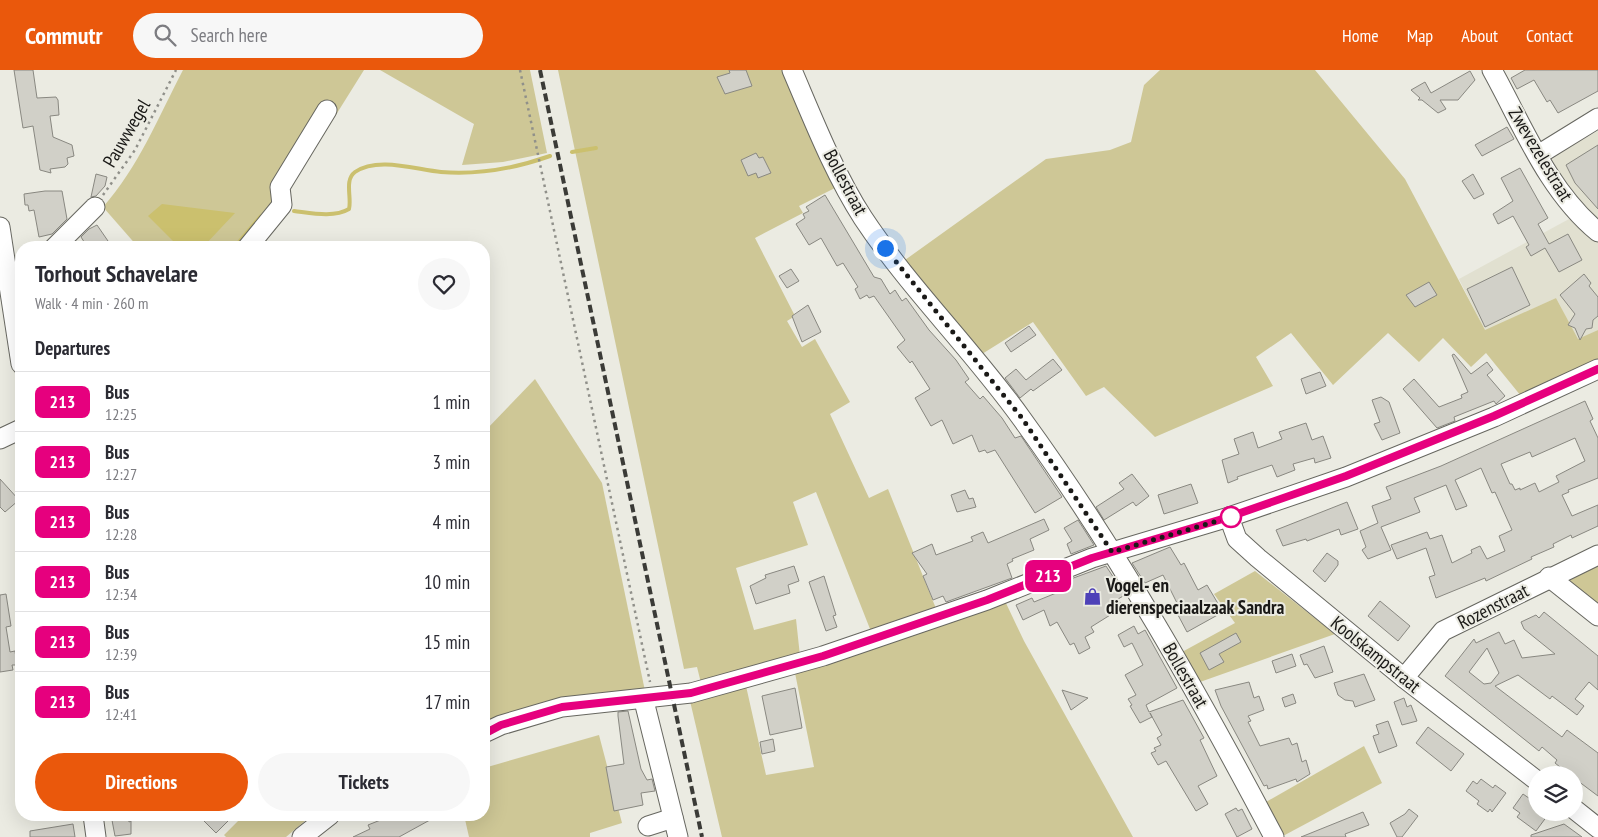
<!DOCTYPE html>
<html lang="en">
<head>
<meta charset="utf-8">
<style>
	body { margin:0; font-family:"PT Sans Narrow",sans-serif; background:#f7f7f7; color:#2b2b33; height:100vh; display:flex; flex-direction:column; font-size:19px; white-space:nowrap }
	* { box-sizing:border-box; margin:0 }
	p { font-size:16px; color:#7c7c81 }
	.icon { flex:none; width:28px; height:28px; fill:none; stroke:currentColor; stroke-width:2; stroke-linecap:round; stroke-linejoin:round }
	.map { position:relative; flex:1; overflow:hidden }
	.side { position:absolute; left:15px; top:171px; width:475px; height:580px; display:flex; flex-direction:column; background:#fff; border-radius:20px; box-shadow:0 5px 20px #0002 }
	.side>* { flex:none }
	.badge { padding:0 10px; border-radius:8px; font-size:18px; line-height:32px }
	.fabs { position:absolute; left:1528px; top:696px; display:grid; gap:10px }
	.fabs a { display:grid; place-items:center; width:55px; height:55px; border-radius:50%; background:#fff; box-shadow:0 5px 20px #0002; font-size:25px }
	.you { position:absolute; width:25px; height:25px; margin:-12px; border:4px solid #fff; border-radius:50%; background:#1a73e8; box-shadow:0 0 0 8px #1a73e833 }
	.map>.badge { position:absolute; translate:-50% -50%; box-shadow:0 0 0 2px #fff }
	h2 { padding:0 20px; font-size:19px; line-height:45px }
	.round { display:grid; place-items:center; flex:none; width:52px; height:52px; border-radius:26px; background:#f7f7f7 }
	.head { display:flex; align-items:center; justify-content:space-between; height:85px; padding:0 20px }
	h1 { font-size:24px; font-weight:700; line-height:38px }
	.action { display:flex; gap:10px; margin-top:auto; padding:10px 20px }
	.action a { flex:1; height:58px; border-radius:30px; background:#ea580c; color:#fff; font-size:20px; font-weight:700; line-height:58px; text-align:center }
	.action a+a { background:#f7f7f7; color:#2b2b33 }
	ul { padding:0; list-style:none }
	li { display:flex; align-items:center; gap:15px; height:60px; padding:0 20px; border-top:1px solid #e1e1e2 }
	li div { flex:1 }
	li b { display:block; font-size:19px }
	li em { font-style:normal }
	li .badge { min-width:55px; font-weight:700; text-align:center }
	header { display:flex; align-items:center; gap:30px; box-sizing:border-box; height:70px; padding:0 25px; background:#ea580c; color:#fff }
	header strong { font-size:24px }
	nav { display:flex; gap:28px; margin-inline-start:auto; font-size:18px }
	.search { width:350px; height:45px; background:#f7f7f7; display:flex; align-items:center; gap:12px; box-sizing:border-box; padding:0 18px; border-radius:28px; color:#7c7c81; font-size:19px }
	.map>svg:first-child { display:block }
</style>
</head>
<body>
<header>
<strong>Commutr</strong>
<div class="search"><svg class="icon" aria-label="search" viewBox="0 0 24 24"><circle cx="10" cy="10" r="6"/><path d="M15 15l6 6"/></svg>Search here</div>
<nav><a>Home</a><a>Map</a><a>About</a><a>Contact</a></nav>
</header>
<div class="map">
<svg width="1598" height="767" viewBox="0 0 1598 767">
	<rect width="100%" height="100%" fill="#ebebe2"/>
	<g fill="#e1e0d0">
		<polygon points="1598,61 1598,150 1572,123 1552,91 1553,86"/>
		<polygon points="1569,149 1598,172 1598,260 1578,270 1556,228 1485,261 1459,209"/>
	</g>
	<g fill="#cec796">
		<path d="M 183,0 L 364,0 L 279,136 L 245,177 L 138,177 L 103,137 C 138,98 159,46 183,0 Z"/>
		<polygon points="380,0 530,0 547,83 503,92 462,95 474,54"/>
		<polygon points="558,0 783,0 835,118 799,136 803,143 755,168 795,246 787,251 802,277 815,269 850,332 830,344 869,428 888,419 937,541 872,564 816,422 793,432 808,475 736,498 754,560 796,549 800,586 701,613 697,597 684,599"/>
		<polygon points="1160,0 1315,0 1405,109 1485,260 1556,228 1578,269 1598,260 1598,290 1521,326 1486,283 1471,297 1443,268 1419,292 1388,263 1333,315 1291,263 1256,287 1273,316 1155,367 1104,317 1086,326 1033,252 982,284 905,190 1046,89 1110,80 1131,72 1144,15"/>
		<polygon points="535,309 602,413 645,621 484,656 484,362"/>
		<polygon points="1598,493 1598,540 1568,515 1568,508"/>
		<polygon points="1255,501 1335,564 1200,612 1182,582 1235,553 1214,524"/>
		<polygon points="1004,529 1024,571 1133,767 722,767 690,631 746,616 766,705 814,697 795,603 865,582"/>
		<polygon points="599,665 622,753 590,763 590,767 469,767 464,745 484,745 484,698"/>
		<polygon points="1364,676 1382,713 1283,766 1266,732"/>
		<polygon points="234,745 305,745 306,750 286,767 226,767 224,765 239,750"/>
	</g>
	<polygon fill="#cbc06e" points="162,134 235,143 203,177 179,177 148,146"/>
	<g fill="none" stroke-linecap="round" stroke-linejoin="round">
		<g stroke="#cbc06e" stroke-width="4">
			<polyline points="572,82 596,78"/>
			<path d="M 294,141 C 311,143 334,148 349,139 C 352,128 344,110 355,102 C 378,86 417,100 441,102 C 478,105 516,98 550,86"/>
			<polyline points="234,178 261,146"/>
		</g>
	</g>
	<g fill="#d1d0c8" stroke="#898881" fill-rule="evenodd">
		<polygon points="14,0 33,0 37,28 56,27 58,30 59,45 50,46 53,67 72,75 74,86 67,88 68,94 65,97 50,99 51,103 40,100 33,56 23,58"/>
		<polygon points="729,0 746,0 752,16 725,24 717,7 730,3"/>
		<polygon points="1525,0 1598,0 1598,21 1558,43 1550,30 1547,32 1534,10 1517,19 1511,8"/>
		<polygon points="1470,1 1475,10 1458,30 1440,30 1446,39 1438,43 1422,30 1418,30 1420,28 1411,20 1425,12 1431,23"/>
		<polygon points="1507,57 1514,69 1482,86 1475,75"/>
		<polygon points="1598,75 1598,139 1575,113 1566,95"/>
		<polygon points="756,83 759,88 763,87 771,103 758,108 756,103 748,106 741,90"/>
		<polygon points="1520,98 1548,148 1538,154 1549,174 1568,164 1582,190 1559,202 1545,178 1531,186 1526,177 1529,175 1513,146 1498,154 1493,144 1513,131 1501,108"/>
		<polygon points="96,104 107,107 105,116 96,126 91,127"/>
		<polygon points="1473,104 1484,124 1474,129 1462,111"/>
		<polygon points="45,121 62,121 67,149 52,164 39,167 34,140 29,141 28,135 25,135 24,124"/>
		<polygon points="825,125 874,207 881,209 890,224 895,220 902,231 906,228 929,260 956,290 969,309 965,312 980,329 983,326 1002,348 1015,368 1021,366 1062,427 1035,443 995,380 987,383 985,380 979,382 972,365 953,374 942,350 931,356 915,328 930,319 912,291 910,293 897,277 905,270 874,226 869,228 867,225 860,229 855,219 858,217 843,193 837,196 821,168 809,175 796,154 805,148 803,144 809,141 806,137"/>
		<polygon points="97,155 108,171 104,173 108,178 88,178 81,167 89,159"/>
		<polygon points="1512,197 1530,235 1485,257 1467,219"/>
		<polygon points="791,199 799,211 787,218 779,206"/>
		<polygon points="1584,204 1591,213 1589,216 1598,227 1598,246 1593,250 1592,258 1586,259 1580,270 1575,258 1568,255 1575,244 1560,225"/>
		<polygon points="1429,212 1437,225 1415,237 1406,225"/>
		<polygon points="808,235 821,262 802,272 792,246"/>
		<polygon points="1029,256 1036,265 1011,282 1005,273"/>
		<polygon points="1454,284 1471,304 1487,292 1493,300 1487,305 1505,326 1496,334 1494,331 1454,347 1455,351 1437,358 1403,319 1414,309 1439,337 1462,328 1461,325 1468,322 1452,285"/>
		<polygon points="1053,289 1062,300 1033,321 1031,319 1020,328 1005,308 1016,299 1026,310"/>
		<polygon points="1320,302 1326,316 1306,324 1301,309"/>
		<polygon points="1381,327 1389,332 1400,363 1382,370 1374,354 1380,352 1372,330"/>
		<path d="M 1585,331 L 1593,349 L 1590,351 L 1598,368 L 1598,408 L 1568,420 L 1569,422 L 1562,425 L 1572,446 L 1598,435 L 1598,456 L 1572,468 L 1571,465 L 1553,474 L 1554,477 L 1531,487 L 1532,489 L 1486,511 L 1485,508 L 1436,528 L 1429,507 L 1435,505 L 1426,478 L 1397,489 L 1391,475 L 1427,462 L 1430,469 L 1442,465 L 1452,493 L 1472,483 L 1471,480 L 1480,476 L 1487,489 L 1505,481 L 1499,466 L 1512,460 L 1495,422 L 1492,423 L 1481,398 L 1455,410 L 1467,436 L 1456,440 L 1446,415 L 1414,428 L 1420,442 L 1381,457 L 1391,480 L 1368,489 L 1362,480 L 1366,477 L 1360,461 L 1378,453 L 1372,436 L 1391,429 L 1386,417 L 1441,396 ZM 1575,368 L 1585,391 L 1556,406 L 1559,412 L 1539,422 L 1535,413 L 1520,420 L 1520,418 L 1515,420 L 1512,414 L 1510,414 L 1501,394 L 1530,382 L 1532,387 Z"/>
		<polygon points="1306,353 1312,370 1323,366 1331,388 1315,393 1314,388 1293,394 1295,400 1277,407 1272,395 1237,407 1238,409 1228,413 1222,390 1239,384 1234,369 1253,362 1258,378 1282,369 1279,362"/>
		<polygon points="1132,404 1149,426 1136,436 1133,432 1104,450 1096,437 1124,419 1119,413"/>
		<polygon points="0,409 19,430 5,442 0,437"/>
		<polygon points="1191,414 1198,433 1164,444 1158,425"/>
		<polygon points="965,420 969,429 973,428 976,437 957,442 951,425"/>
		<polygon points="1347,432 1358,459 1341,465 1339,459 1307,471 1306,469 1283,476 1276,460"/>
		<polygon points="1044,449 1049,460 1030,469 1034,480 1012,489 1013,491 1007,494 1012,508 946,532 943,526 933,530 923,506 927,504 912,483 932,474 936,485 973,471 971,467 983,462 988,473"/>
		<polygon points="1078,450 1094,475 1071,484 1067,474 1072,471 1064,458"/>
		<polygon points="1170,477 1181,495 1184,493 1198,520 1207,515 1223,542 1187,562 1178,545 1182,543 1163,505 1145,513 1132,493"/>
		<polygon points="1327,483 1338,491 1338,495 1325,512 1313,501"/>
		<polygon points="794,496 799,511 788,515 790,523 756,534 750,516 766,508 765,505"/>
		<polygon points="1106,496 1125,525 1118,529 1123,537 1091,557 1094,562 1085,567 1090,578 1079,584 1074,573 1070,575 1057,552 1050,556 1044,540 1023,550 1016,535 1032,528 1034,532 1071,517 1068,510"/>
		<polygon points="824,506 836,545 833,546 837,557 826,561 809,512"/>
		<polygon points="6,524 11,556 6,557 10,582 15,581 17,595 12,595 13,600 0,602 0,525"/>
		<polygon points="1380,531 1410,556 1398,571 1368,546"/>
		<path d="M 1544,542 L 1598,586 L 1598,620 L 1589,612 L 1575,629 L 1584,636 L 1577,645 L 1552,626 L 1550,629 L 1518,605 L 1495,616 L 1562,667 L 1567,660 L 1598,683 L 1598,726 L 1574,708 L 1574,705 L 1570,705 L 1555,693 L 1557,690 L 1542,677 L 1539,681 L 1445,606 L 1474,569 L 1476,573 L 1499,562 L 1505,574 L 1514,570 L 1522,588 L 1555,584 L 1524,559 L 1521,552 L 1536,545 L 1539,548 ZM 1487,578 L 1499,603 L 1491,613 L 1484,614 L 1469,602 Z"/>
		<polygon points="1134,556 1138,564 1145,560 1177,618 1146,635 1149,642 1183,630 1204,668 1200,670 1217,706 1198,716 1208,734 1196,741 1166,691 1158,695 1151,683 1156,681 1154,678 1161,675 1157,668 1162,665 1150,643 1152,647 1140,653 1130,636 1132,635 1128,629 1136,625 1125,605 1143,595 1132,573 1124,577 1118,565"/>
		<polygon points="1236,563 1241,572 1219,584 1224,592 1209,600 1200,583"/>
		<polygon points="1324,576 1333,602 1315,608 1307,594 1304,595 1300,585"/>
		<polygon points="1292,584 1296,596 1276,603 1272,591"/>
		<polygon points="1364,604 1375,630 1355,637 1353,631 1345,630 1338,625 1334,613"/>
		<polygon points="1249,612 1254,628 1259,626 1264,640 1248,646 1251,651 1248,652 1260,676 1289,668 1292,675 1297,673 1302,692 1306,690 1310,704 1297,712 1296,709 1268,719 1267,715 1264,716 1221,636 1215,620"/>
		<polygon points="795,618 802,658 770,665 762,626"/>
		<polygon points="1062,620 1088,628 1071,640"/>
		<polygon points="1293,624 1296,633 1285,637 1282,628"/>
		<polygon points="1404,628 1407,637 1411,635 1417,651 1402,655 1394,632"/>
		<polygon points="628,641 641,699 647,710 652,709 655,721 641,723 643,735 614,741 606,697 624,694 618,646 618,642"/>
		<polygon points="1388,651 1397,676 1379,683 1373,666 1379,664 1376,655"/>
		<polygon points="1428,657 1464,684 1451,701 1416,673"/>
		<polygon points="773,669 775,681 762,684 760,672"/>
		<polygon points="1481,709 1493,718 1495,715 1506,723 1492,742 1490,739 1488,742 1477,734 1479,731 1466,721 1473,711 1477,714"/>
		<polygon points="1523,724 1536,733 1536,742 1550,742 1536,761 1517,747 1520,743 1513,738"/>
		<polygon points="1236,738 1238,741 1242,739 1252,759 1237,767 1225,744"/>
		<polygon points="1409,739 1418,746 1402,767 1397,767 1390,753 1405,744"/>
		<polygon points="1363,742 1369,755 1345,764 1346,767 1301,767"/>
		<polygon points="111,745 128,745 129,752 131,751 131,764 115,766"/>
		<polygon points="198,745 234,745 216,763"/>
		<polygon points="393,745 439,745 399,767 353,767 370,759 368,755"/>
		<polygon points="73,754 75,767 30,767 30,761"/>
		<polygon points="1564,754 1582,767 1531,767 1531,765"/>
	</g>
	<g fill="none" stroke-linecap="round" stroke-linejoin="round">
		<defs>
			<g id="minor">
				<path d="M 792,0 C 813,49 834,103 863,148 C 910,219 972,279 1022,349 C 1118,481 1198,623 1274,767"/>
				<path d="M 1492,0 C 1523,56 1548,121 1598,162"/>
				<polyline points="1538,85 1598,48"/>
				<polyline points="0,157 21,294"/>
				<polyline points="54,178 95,137"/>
				<polyline points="247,178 282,135 280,117 327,40"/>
				<polyline points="0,369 21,359"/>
				<polyline points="1229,447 1237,469 1258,488 1404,608 1536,710"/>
				<polyline points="1549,507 1598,546"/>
				<polyline points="1404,608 1443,561 1598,485"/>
				<polyline points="648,630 645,635 678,767"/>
				<polyline points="484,663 501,655 562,637 691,623 823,586 987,530 1092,488 1229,447 1346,407 1494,347 1598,299"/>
				<polyline points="1574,739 1598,758"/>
				<polyline points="93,745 96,767"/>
				<polyline points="648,756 673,748"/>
				<polyline points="302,767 330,745"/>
			</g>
		</defs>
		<use href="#minor" stroke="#676760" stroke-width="21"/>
		<g stroke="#90908a" stroke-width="2.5" stroke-dasharray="2.5 4" stroke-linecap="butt">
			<polyline points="520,0 650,612"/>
			<polyline points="103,125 135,80 176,0"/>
		</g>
		<use href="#minor" stroke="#fff" stroke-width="19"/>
		<polyline stroke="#3b3b37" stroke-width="4" stroke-dasharray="8 4" stroke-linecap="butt" points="540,0 702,767"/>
	</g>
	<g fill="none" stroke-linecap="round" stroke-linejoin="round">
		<defs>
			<polyline id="line" points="484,664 501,655 562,637 691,623 823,586 987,530 1092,488 1229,447 1346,406 1494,346 1598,299"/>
		</defs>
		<use href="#line" stroke="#fff" stroke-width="11"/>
		<use href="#line" stroke="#e6007e" stroke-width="8"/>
		<polyline stroke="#1a1917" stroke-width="5" stroke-dasharray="0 9" points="885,178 1022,348 1112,482 1231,447"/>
	</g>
	<defs>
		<symbol id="shop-bare" viewBox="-9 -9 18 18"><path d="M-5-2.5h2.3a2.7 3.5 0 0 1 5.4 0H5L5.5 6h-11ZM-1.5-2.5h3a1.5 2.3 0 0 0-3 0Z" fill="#4e41b8" stroke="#ebebe2" stroke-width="2.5" paint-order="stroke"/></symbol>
	</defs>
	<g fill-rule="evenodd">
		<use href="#shop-bare" x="1080" y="514" width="25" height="25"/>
	</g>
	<circle fill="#fff" stroke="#e6007e" stroke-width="2.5" cx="1231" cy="447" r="10"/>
	<g text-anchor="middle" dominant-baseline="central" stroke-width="4" stroke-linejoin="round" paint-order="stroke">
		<g font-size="19" fill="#1a1917" stroke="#ebebe2">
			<text transform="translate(126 63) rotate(-60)">Pauwwegel</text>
			<text transform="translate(1541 84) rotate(59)">Zwevezelestraat</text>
			<text transform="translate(846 112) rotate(62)">Bollestraat</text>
			<text transform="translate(1493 536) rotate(-27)">Rozenstraat</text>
			<text transform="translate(1376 584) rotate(39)">Koolskampstraat</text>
			<text transform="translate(1186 605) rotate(60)">Bollestraat</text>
		</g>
		<g font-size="19" font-weight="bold" fill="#1a1917" stroke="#ebebe2" text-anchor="start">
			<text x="1106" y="515">Vogel- en<tspan x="1106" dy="22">dierenspeciaalzaak Sandra</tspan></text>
		</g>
	</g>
</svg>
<div class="fabs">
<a><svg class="icon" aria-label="layers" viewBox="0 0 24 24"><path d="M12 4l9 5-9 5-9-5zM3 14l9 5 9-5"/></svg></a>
</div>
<div class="you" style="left:885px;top:178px"></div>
<b class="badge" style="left:1048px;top:506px;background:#e6007e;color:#fff">213</b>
<section class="side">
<div class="head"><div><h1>Torhout Schavelare</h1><p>Walk · 4 min · 260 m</p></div><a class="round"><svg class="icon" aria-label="heart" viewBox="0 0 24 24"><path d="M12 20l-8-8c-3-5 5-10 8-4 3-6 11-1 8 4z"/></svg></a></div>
<h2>Departures</h2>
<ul>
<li><span class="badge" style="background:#e6007e;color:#fff">213</span><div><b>Bus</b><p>12:25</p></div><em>1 min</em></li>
<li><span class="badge" style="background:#e6007e;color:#fff">213</span><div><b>Bus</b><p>12:27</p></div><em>3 min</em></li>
<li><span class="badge" style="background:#e6007e;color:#fff">213</span><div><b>Bus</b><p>12:28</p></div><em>4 min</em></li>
<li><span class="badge" style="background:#e6007e;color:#fff">213</span><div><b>Bus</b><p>12:34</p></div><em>10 min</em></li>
<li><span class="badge" style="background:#e6007e;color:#fff">213</span><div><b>Bus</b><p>12:39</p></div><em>15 min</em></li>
<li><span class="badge" style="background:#e6007e;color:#fff">213</span><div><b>Bus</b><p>12:41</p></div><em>17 min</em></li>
</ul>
<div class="action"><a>Directions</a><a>Tickets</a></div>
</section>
</div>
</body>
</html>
